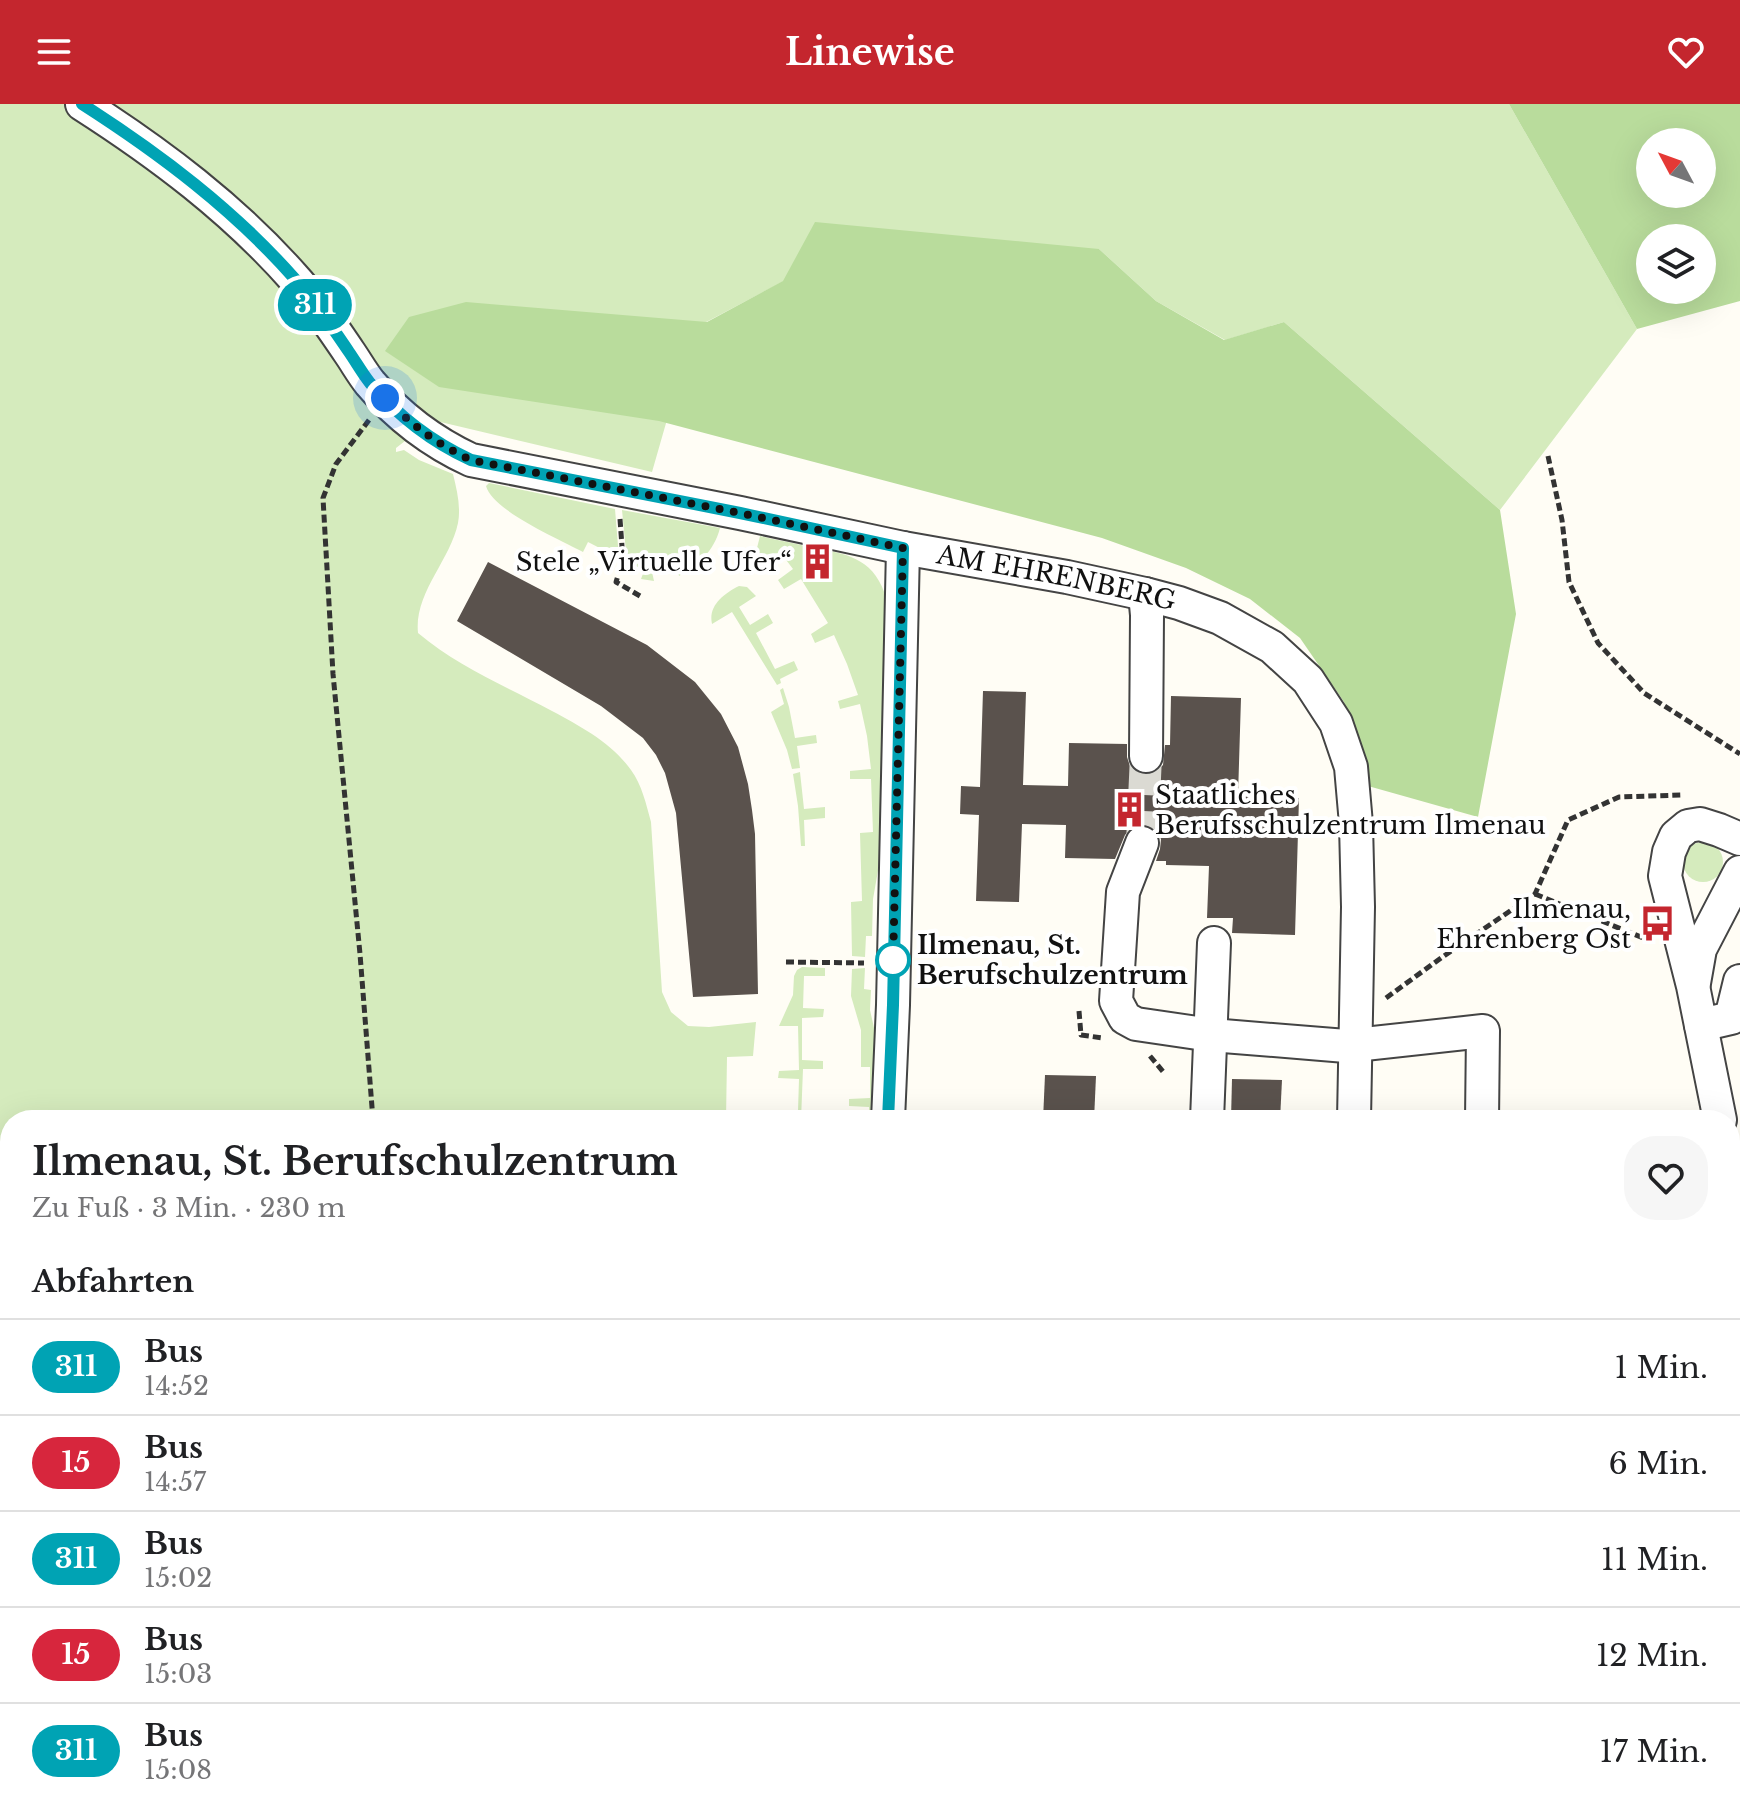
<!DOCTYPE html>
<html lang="de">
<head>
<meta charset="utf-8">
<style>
	body { margin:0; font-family:"Libre Baskerville",serif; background:#f6f6f6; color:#202124; height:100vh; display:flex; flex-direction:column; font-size:30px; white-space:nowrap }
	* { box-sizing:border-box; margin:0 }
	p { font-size:26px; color:#757577 }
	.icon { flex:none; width:44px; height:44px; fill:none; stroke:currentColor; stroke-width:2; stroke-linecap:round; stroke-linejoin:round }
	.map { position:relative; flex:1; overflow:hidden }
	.side { position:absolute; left:0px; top:1006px; width:1740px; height:706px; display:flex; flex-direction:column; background:#fff; border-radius:32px 32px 0 0; box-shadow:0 8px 32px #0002 }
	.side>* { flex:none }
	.badge { padding:0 16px; border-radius:26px; font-size:28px; line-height:52px }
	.needle { width:52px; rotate:311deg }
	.tools { position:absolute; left:1636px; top:24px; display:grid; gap:16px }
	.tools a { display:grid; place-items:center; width:80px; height:80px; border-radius:50%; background:#fff; box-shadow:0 8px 32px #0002; font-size:40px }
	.you { position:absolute; width:40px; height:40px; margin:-20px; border:6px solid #fff; border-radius:50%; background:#1a73e8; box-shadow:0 0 0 12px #1a73e833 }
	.map>.badge { position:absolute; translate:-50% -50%; box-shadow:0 0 0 4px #fff }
	h2 { padding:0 32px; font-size:30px; line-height:72px }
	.round { display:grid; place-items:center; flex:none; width:84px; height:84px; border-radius:32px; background:#f6f6f6 }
	.headline { display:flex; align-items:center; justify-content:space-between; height:136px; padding:0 32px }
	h1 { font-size:38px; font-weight:800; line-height:60px }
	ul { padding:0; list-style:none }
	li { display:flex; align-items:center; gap:24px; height:96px; padding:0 32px; border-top:2px solid #e0e0e0 }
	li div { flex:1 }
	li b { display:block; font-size:30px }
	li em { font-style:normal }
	li .badge { min-width:88px; font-weight:700; text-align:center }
	header { display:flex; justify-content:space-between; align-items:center; height:104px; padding:0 32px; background:#c4262e; color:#fff; font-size:36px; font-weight:800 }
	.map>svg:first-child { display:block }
</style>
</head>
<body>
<header><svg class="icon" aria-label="menu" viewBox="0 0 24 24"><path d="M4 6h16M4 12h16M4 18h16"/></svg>Linewise<svg class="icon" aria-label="heart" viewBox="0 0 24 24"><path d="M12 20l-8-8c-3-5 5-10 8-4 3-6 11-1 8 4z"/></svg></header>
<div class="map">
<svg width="1740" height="1711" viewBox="0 0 1740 1711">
	<rect width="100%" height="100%" fill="#fffdf5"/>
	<g fill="#d5ebbd">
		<path d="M 0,0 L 1509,0 L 1637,225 L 1500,406 L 1284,218 L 1225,236 L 1156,197 L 1099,145 L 784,177 L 693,225 L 652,368 L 432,316 L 396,344 L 396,348 L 404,346 L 419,356 L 453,370 C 457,386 461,403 458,419 C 450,457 414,489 418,529 C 457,562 507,583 552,607 C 580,622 612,639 631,666 C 642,681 646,700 651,718 L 662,888 L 671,908 L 688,922 L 709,923 L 756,918 L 753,952 L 727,953 L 726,1016 L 10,1016 L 10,1702 L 563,1702 L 564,1711 L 0,1711 Z"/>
		<path d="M 489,379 L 615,405 L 619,454 L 588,438 L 583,448 C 559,435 493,407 486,382 Z"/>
		<path d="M 622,406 L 720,424 C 714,447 699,460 679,472 L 677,462 L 652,468 L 654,477 L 641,475 L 644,467 L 627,458 Z"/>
		<path d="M 760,432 C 778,436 797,440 816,444 C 852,451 875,456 887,496 L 886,721 L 873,795 L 872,832 L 866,832 L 865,853 L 852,852 L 851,798 L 862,797 L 860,729 L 873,728 L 871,675 L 850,675 L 850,667 L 871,665 L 867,632 L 860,600 L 840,605 L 838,597 L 858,591 L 847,560 L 834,531 L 815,539 L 811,530 L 828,519 L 801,475 L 784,485 L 778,476 L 793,465 L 780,448 L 764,460 L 758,457 L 755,452 Z"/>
		<path d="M 739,482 L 747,483 L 756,492 L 739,503 L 750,521 L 768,510 L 773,519 L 756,529 L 775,565 L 794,557 L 798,566 L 780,575 L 781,579 L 777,581 L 732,508 L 712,520 C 708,502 723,490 739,482 Z"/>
		<polygon points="783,584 789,603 795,634 816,631 817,639 797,642 800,664 792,665 787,646 771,608 784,600 780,586"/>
		<polygon points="800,668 804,705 825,703 825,714 804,716 805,742 801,742 798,702 793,670"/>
		<circle cx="1703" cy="758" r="20"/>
		<polygon points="802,863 825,864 825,872 804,872 803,904 824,905 823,913 802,914 802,956 823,957 823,965 803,965 801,1016 777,1016 778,1007 798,1007 799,975 778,974 779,967 799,966 798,922 779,922 793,891 794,872 797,866"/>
		<polygon points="865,864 864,885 871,886 870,906 881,955 880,1016 869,1016 869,1003 849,1002 849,995 870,994 870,963 861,963 861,926 851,892 852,865"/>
	</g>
	<g fill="#b9dc9c" fill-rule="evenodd">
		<path d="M 1509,0 L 1740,0 L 1740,197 L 1637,225 ZM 1650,38 L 1702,38 L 1702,90 L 1650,90 ZM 1650,134 L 1702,134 L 1702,186 L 1650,186 Z"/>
		<polygon points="815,118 1099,145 1156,197 1224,236 1284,218 1500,406 1516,510 1478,713 1368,682 1344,598 1300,534 1250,495 1186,464 1102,434 659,317 439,283 385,247 409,213 466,198 707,218 783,177"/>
	</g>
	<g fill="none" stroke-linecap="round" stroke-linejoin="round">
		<polyline stroke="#3f96cf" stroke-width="8" points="0,1246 10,1244"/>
	</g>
	<g fill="#5a524d">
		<polygon points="488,458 647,541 695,578 721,610 738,643 748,680 752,706 755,730 758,890 693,893 676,709 665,669 656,651 643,634 601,602 457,517"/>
		<polygon points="983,587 1026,588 1023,681 1068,682 1069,639 1127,640 1127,653 1130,662 1137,669 1145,671 1155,669 1163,661 1165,641 1170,641 1171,592 1241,594 1238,692 1299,694 1295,831 1232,829 1233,814 1207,814 1209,762 1166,761 1166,757 1156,757 1160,745 1161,735 1157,728 1150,722 1140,720 1131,724 1125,731 1115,755 1065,754 1066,721 1022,720 1019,798 976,797 979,711 960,710 961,682 980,683"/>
		<polygon points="1045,971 1096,972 1094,1016 1043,1016"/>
		<polygon points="1232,975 1282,976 1280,1016 1231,1016"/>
	</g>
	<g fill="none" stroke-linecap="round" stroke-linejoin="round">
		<polyline stroke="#dbdad3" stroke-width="32" stroke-dasharray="32 16" stroke-linecap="butt" points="1142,739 1146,652"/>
		<defs>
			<g id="minor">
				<path id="s1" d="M 82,0 C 160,50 233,105 294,174 C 315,197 332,223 349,248 C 356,258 362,269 370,279 C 398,312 432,338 471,356 L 740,409 L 903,444 L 1067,473 L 1145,490 L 1179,499 L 1220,514 L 1272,543 L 1308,576 L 1336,619 L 1351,663 L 1356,720 L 1358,803 L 1354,1016"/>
				<polyline points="1145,490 1147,511 1146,652"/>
				<polyline points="1142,739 1123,788 1116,897 1125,914 1136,920 1211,931 1346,942 1483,927 1482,1016"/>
				<polyline points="1694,879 1700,845 1740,768"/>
				<polyline points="1701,921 1731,914 1740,877"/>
				<polyline points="888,1016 893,901 903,444"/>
				<polyline points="1207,1016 1214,839"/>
				<polyline points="1720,1016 1693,882 1665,772 1669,748 1676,732 1688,722 1700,720 1719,726 1740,735"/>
				<polyline points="1730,1064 1740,1113"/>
				<polyline points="1730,1575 1740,1507"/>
				<polyline points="1117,1702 1119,1711"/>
			</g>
		</defs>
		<use href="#minor" stroke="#444" stroke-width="36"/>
		<g stroke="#333" stroke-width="5" stroke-dasharray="8 4" stroke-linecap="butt">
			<polyline points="369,316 336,360 323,394 333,570 360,850 373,1016"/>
			<polyline points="1548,352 1562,416 1569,478 1598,539 1644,589 1740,650"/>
			<polyline points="620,415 623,456 616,478 640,492"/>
			<polyline points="1535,790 1646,835 1653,834"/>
			<polyline points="786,858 864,859"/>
			<polyline points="1386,894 1441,854 1535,790 1568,716 1619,693 1683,691"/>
			<polyline points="1079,907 1081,931 1103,934"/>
			<polyline points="1150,952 1165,970"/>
			<polyline points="372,1702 378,1711"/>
			<polyline points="628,1702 630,1711"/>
			<polyline points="1363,1711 1364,1702"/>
		</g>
		<use href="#minor" stroke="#fff" stroke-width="32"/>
	</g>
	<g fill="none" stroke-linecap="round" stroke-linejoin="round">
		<defs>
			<path id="line" d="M 82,0 C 160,50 233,105 294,174 C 315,197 332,223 349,248 C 356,258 362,269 370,279 C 398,312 432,338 471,356 L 740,409 L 903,444 L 893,901 L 888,1016"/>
		</defs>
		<use href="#line" stroke="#fff" stroke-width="18"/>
		<use href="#line" stroke="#00a3b4" stroke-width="12"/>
		<path stroke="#111" stroke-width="8" stroke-dasharray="0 14.4" d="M 385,294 C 413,322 435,339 471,356 L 740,409 L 903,444 L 893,860 L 893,856"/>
	</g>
	<defs>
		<symbol id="building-bare" viewBox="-9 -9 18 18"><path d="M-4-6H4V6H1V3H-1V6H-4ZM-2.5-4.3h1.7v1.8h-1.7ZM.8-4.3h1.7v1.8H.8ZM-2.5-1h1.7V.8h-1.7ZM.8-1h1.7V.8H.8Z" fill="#c4262e" stroke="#fff" stroke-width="2.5" paint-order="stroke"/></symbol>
		<symbol id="bus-bare" viewBox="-9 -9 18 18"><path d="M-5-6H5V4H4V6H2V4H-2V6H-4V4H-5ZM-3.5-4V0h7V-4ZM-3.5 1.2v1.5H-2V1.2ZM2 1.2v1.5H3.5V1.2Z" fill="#c4262e" stroke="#fff" stroke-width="2.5" paint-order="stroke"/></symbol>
	</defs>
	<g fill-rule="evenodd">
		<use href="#building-bare" x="792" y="432" width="51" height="51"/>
		<use href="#building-bare" x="1104" y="680" width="51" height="51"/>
		<use href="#bus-bare" x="1632" y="794" width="51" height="51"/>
	</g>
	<circle fill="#fff" stroke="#00a3b4" stroke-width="4" cx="893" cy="856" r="16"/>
	<g text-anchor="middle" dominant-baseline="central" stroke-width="8" stroke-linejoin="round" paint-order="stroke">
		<g font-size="26" fill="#111" stroke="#fff" text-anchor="end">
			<text x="792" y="458">Stele „Virtuelle Ufer“</text>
			<text x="1155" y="691" text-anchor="start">Staatliches<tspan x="1155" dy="30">Berufsschulzentrum Ilmenau</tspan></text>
			<text x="1631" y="805">Ilmenau,<tspan x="1631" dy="30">Ehrenberg Ost</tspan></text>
		</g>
		<g font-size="26" fill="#111" stroke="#fff">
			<text stroke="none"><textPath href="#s1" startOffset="1130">AM EHRENBERG</textPath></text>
		</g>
		<g font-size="26" font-weight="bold" fill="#111" stroke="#fff" text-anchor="start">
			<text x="917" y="841">Ilmenau, St.<tspan x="917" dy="30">Berufschulzentrum</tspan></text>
		</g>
	</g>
</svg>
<div class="tools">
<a><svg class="needle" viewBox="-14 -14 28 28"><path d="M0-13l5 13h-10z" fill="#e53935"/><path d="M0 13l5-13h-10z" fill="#757577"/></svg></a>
<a><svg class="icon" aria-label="layers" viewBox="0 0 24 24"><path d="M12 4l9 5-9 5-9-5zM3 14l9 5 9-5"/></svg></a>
</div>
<div class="you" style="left:385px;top:294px"></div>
<b class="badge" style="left:315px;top:201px;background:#00a3b4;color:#fff">311</b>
<section class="side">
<div class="headline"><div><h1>Ilmenau, St. Berufschulzentrum</h1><p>Zu Fuß · 3 Min. · 230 m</p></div><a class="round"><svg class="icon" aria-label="heart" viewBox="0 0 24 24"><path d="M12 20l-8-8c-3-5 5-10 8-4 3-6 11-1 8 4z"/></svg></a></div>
<h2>Abfahrten</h2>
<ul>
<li><span class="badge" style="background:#00a3b4;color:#fff">311</span><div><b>Bus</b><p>14:52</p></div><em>1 Min.</em></li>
<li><span class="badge" style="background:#d7263d;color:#fff">15</span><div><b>Bus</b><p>14:57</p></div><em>6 Min.</em></li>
<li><span class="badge" style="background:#00a3b4;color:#fff">311</span><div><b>Bus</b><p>15:02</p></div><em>11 Min.</em></li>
<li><span class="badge" style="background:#d7263d;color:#fff">15</span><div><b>Bus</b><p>15:03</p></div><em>12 Min.</em></li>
<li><span class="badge" style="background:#00a3b4;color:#fff">311</span><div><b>Bus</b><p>15:08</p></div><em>17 Min.</em></li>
</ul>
</section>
</div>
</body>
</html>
